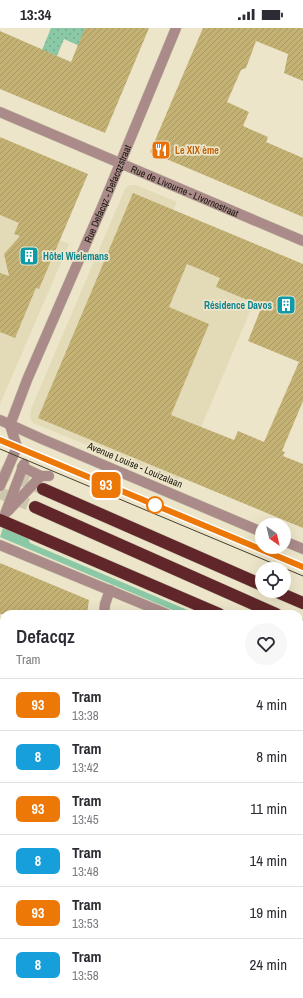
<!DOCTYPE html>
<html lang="en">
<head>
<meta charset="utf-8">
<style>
	body { margin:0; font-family:"Archivo Narrow",sans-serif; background:#f7f7f7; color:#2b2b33; height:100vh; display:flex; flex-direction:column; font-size:15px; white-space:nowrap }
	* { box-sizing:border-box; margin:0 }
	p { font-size:13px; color:#7c7c81 }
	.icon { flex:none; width:22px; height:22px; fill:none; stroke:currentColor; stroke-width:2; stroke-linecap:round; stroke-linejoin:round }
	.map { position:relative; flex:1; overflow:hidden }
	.side { position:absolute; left:0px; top:582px; width:303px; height:388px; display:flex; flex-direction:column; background:#fff; border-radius:12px 12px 0 0; box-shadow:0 4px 16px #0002 }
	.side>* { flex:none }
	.badge { padding:0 8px; border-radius:6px; font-size:14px; line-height:26px }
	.needle { width:26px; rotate:146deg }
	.tools { position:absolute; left:255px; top:490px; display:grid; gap:8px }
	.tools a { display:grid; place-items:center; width:36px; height:36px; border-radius:50%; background:#fff; box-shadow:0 4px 16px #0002; font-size:20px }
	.map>.badge { position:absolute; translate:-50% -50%; box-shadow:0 0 0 2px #fff }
	.round { display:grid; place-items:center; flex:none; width:42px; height:42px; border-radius:21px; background:#f7f7f7 }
	.summary { display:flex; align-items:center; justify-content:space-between; height:68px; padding:0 16px }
	h1 { font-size:19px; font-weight:600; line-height:30px }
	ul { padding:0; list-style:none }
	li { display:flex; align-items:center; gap:12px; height:52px; padding:0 16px; border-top:1px solid #e1e1e2 }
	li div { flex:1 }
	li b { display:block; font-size:15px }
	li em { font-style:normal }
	li .badge { min-width:44px; font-weight:700; text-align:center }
	.status { display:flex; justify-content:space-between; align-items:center; height:28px; padding:0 20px; background:#fff; direction:ltr }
	.status svg { height:11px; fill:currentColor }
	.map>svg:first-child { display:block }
</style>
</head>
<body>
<div class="status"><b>13:34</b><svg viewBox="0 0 49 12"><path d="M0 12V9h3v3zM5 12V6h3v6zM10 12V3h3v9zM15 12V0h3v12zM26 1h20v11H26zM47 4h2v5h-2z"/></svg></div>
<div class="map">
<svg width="303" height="970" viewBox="0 0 303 970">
	<defs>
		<pattern id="garden-dots" width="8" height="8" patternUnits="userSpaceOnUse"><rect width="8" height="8" fill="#8ac8a6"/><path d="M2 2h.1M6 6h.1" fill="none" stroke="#76ab8e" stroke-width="1.8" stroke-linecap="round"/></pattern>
		<pattern id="building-hatch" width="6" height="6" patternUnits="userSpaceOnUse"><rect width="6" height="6" fill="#c4b274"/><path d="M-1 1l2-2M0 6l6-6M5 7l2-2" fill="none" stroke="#a89863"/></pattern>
	</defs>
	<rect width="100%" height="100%" fill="#ece5c9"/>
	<g fill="#e3dab7">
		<polygon points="130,157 136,157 177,174 173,182 169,279 187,236 220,250 254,274 177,456 105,425 103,429 92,419 33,395 30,390 31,381 125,161"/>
		<polygon points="0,187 69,216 0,376"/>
	</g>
	<polygon fill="#8ac8a6" points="3,500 28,510 30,515 197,586 182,586 0,509"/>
	<polygon fill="url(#garden-dots)" points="51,0 93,0 84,20 64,11 57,28 42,22"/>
	<g fill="url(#building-hatch)" fill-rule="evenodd">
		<polygon points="85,0 149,0 105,105 0,61 0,3 71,34"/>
		<polygon points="203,0 303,0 303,53 284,45 288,26 256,13 246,40 241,42 227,74 249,84 243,98 268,109 266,114 303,130 303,189 150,124"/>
		<polygon points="0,109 88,146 39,261 36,260 15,310 0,304 0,245 9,248 4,226 20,208 14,206 19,195 0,187"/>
		<path d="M 133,165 L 303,236 L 303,373 L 282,423 L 285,424 L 283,428 L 303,436 L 303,500 L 38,390 ZM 187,236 L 220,250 L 216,259 L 262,278 L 248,313 L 299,334 L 264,414 L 238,403 L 234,412 L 171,387 L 209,296 L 169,279 Z"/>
		<polygon points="0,535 89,572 87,586 0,586"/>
	</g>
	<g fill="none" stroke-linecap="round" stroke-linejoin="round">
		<g stroke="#ccc6ac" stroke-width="12" stroke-dasharray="12 6" stroke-linecap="butt">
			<polyline points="0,443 43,461"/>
			<polyline points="0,465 35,479"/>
		</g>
		<defs>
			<g id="minor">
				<path id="s1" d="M 0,84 L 303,213"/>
				<polyline points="0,392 42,411 262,504"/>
				<path id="s2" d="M 10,397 L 27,352 L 105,172 L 176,0"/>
				<polyline points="22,439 41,448 49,448"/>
				<polyline points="0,458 17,419 10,397"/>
				<polyline points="8,483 41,448"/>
				<polyline points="5,486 24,436"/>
				<polyline points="284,513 303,521"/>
				<polyline points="0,517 167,586"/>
				<polyline points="104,586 105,576 110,562"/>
				<polyline points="299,641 303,643"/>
				<polyline points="0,870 4,870"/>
				<polyline points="299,881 303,880"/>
				<polyline points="62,970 62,966"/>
			</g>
			<g id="highway">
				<polyline points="43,461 262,557"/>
				<polyline points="35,479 276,586"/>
				<polyline points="0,492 219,586"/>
				<polyline points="275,563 303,575"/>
				<polyline points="299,596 303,598"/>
				<polyline points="299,620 303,622"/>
			</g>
		</defs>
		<use href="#minor" stroke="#c6c0a7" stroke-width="11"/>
		<use href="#highway" stroke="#c6c0a7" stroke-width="13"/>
		<use href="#minor" stroke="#aa8b8a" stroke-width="10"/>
		<use href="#highway" stroke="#602629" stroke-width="12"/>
		<g stroke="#423e30" stroke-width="1">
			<polyline points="0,412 303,539"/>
			<polyline points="0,421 303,548"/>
		</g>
	</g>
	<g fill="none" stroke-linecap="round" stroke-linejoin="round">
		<defs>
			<polyline id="line" points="0,412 303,539"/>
		</defs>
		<use href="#line" stroke="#fff" stroke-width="9"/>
		<use href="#line" stroke="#ed7807" stroke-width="6"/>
	</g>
	<defs>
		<symbol id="restaurant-square" viewBox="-11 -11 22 22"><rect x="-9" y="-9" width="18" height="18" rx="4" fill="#e8710a" stroke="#ece5c9"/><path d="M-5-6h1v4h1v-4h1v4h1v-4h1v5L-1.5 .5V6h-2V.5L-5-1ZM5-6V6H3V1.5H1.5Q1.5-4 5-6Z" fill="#fff"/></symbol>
		<symbol id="building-square" viewBox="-11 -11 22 22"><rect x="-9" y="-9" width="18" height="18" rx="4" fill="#0f9aa8" stroke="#ece5c9"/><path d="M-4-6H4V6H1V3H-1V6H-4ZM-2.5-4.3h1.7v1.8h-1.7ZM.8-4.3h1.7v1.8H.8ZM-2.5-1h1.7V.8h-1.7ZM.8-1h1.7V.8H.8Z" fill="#fff"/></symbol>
	</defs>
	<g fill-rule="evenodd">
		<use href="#restaurant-square" x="150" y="111" width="22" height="22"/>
		<use href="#building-square" x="18" y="217" width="22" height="22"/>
		<use href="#building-square" x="275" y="266" width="22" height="22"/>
	</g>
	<circle fill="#fff" stroke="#ed7807" stroke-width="2" cx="155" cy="477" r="8"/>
	<g text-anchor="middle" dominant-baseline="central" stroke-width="3.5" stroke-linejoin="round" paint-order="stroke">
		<g font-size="10" font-weight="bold" fill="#c56008" stroke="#ece5c9" text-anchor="start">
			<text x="175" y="122">Le XIX ème</text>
		</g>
		<g font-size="10" fill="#18150b" stroke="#ece5c9">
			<text stroke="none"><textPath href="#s1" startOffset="201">Rue de Livourne - Livornostraat</textPath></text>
			<text stroke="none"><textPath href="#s2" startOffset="251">Rue Defacqz - Defacqzstraat</textPath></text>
			<text transform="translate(135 437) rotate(23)">Avenue Louise - Louizalaan</text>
		</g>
		<g font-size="10" font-weight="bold" fill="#0d838f" stroke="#ece5c9" text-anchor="start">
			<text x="43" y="228">Hôtel Wielemans</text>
			<text x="272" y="277" text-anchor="end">Résidence Davos</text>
		</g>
	</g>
</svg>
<div class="tools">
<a><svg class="needle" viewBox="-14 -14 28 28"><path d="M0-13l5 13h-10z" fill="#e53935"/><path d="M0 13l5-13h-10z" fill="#7c7c81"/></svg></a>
<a><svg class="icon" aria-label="locate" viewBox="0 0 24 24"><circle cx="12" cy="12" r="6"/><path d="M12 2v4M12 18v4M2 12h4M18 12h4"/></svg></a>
</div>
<b class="badge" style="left:106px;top:457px;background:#ed7807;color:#fff">93</b>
<section class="side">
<div class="summary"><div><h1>Defacqz</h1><p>Tram</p></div><a class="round"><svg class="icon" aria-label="heart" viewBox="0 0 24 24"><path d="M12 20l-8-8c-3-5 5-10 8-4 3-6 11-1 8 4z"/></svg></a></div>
<ul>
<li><span class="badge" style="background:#ed7807;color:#fff">93</span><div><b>Tram</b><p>13:38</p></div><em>4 min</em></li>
<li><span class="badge" style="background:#169fdb;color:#fff">8</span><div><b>Tram</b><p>13:42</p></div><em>8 min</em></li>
<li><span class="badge" style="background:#ed7807;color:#fff">93</span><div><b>Tram</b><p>13:45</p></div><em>11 min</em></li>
<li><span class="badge" style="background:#169fdb;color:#fff">8</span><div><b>Tram</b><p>13:48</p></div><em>14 min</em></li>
<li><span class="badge" style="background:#ed7807;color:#fff">93</span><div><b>Tram</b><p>13:53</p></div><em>19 min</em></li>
<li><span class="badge" style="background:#169fdb;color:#fff">8</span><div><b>Tram</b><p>13:58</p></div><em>24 min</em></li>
</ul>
</section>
</div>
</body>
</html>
